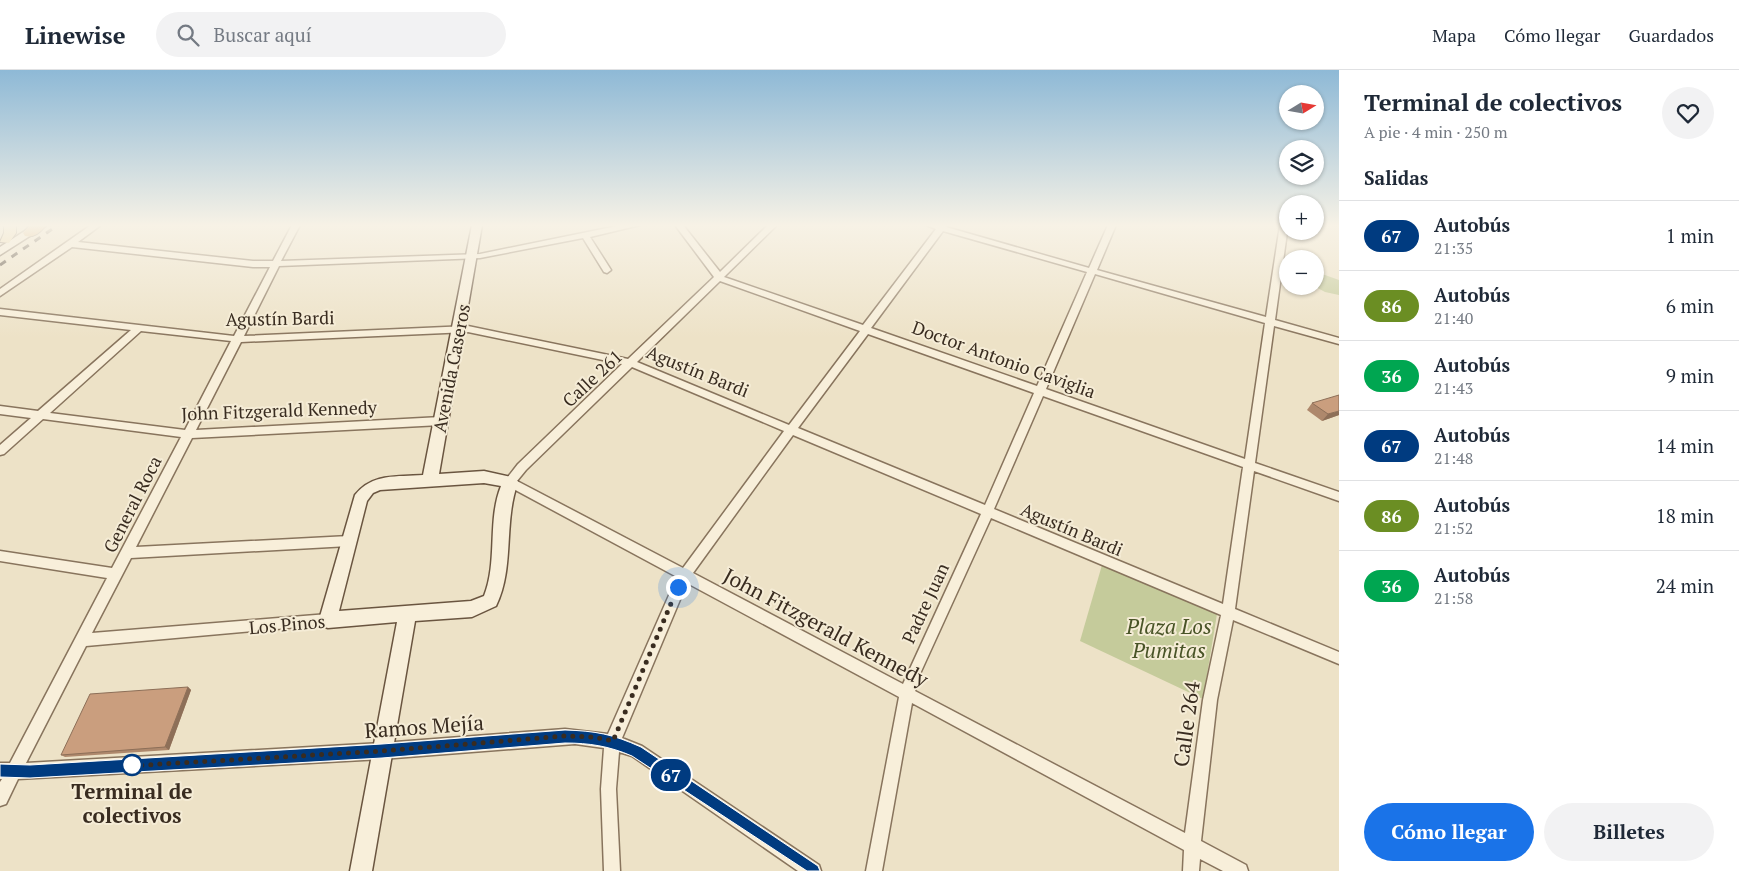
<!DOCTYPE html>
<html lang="es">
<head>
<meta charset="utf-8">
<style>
	body { margin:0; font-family:"PT Serif",serif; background:#f2f2f3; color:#1f2937; height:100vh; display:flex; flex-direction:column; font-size:19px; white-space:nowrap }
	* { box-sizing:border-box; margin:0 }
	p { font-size:16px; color:#747a83 }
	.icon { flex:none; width:28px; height:28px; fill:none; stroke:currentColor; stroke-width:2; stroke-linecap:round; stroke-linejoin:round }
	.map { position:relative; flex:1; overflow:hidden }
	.side { display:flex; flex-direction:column; background:#fff; width:400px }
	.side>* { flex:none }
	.badge { padding:0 10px; border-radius:16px; font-size:18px; line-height:32px }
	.needle { width:32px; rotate:79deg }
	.buttons { position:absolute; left:1279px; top:15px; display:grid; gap:10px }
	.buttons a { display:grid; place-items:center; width:45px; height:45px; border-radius:50%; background:#fff; box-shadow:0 1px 4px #0004; font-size:25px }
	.you { position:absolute; width:25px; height:25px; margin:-12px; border:4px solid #fff; border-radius:50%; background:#1a73e8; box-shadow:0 0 0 8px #1a73e833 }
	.map>.badge { position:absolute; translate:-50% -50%; box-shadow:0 0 0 2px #fff }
	h2 { padding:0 25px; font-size:19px; line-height:45px }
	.round { display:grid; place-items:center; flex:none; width:52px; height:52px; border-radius:26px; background:#f2f2f3 }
	.summary { display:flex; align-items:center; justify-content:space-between; height:85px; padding:0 25px }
	h1 { font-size:24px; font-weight:700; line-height:38px }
	.action { display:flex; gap:10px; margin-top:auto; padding:10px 25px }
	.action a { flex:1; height:58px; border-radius:30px; background:#1a73e8; color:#fff; font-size:20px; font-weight:700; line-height:58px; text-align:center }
	.action a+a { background:#f2f2f3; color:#1f2937 }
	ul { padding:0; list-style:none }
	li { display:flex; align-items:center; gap:15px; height:70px; padding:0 25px; border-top:1px solid #e0e1e3 }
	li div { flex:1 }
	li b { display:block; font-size:19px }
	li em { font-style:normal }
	li .badge { min-width:55px; font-weight:700; text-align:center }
	header { display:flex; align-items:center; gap:30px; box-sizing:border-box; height:70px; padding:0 25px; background:#fff; border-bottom:1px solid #e0e1e3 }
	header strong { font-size:24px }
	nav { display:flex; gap:28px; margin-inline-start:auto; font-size:18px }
	.search { width:350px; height:45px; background:#f2f2f3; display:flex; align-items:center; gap:12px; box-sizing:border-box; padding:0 18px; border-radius:28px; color:#747a83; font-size:19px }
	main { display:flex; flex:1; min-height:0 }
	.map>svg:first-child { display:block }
</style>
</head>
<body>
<header>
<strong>Linewise</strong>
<div class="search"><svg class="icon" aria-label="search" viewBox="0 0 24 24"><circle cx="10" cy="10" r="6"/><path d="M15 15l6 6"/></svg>Buscar aquí</div>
<nav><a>Mapa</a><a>Cómo llegar</a><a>Guardados</a></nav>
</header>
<main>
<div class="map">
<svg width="1339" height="801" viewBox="0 0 1339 801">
	<rect width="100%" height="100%" fill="#ede2c7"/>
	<g fill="#c5cb9b">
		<polygon points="1315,205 1325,205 1339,210 1339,225 1325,222 1314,216"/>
		<polygon points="1102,495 1217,544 1203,629 1080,571"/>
	</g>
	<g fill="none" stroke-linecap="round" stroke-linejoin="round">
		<defs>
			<path id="street" d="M 91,155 L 101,155 L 78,172 L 253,191 L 273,191 L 292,155 L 300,155 L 281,191 L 480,184 L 622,155 L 640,155 L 590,167 L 611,200 L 607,203 L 604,202 L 583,168 L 480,188 L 279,196 L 244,266 L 468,256 L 628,289 L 714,207 L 675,155 L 683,155 L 720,202 L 768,155 L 777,155 L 724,207 L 863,255 L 936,159 L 926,155 L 947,155 L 946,157 L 1089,198 L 1108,155 L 1116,155 L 1097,200 L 1266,247 L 1280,155 L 1288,155 L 1275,250 L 1339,268 L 1339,274 L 1274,256 L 1255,393 L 1339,422 L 1339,431 L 1254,401 L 1235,539 L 1339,582 L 1339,594 L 1233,550 L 1217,630 L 1201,771 L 1246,795 L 1248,801 L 1223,801 L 1200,789 L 1199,801 L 1183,801 L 1184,780 L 912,633 L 882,801 L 866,801 L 899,627 L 687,513 L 622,668 L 642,676 L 819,795 L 821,801 L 798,801 L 632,686 L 619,682 L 616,719 L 620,801 L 604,801 L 601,719 L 604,678 L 575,674 L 382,689 L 18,709 L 6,734 L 0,736 L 0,712 L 2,709 L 0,709 L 0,693 L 10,693 L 107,508 L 0,491 L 0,481 L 112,498 L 181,367 L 43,349 L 4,384 L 0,385 L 0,375 L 31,348 L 0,344 L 0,336 L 38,341 L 131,260 L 0,245 L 0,239 L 234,266 L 270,197 L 253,197 L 72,177 L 0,226 L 0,219 ZM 943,161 L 1087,202 L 1037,316 L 871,258 ZM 1095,204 L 1265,253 L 1245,389 L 1046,319 ZM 720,211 L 860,261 L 789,355 L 637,292 ZM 141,261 L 231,271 L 185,360 L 50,343 ZM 468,262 L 622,294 L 518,394 L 504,412 L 506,415 L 677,507 L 608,664 L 565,659 L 382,673 L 26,693 L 86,576 L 333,554 L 335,550 L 333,546 L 328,544 L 92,563 L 131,488 L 349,476 L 353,474 L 355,471 L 353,468 L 349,466 L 136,477 L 192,368 L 441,355 L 446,351 L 441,347 L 196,360 L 241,272 ZM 868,264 L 1034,323 L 985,435 L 798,358 ZM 632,297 L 784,361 L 683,498 L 517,411 L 526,400 ZM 1043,326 L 1243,397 L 1223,534 L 994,439 ZM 793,365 L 981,444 L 903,614 L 693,503 ZM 991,448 L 1221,545 L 1203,630 L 1185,763 L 915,621 L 919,606 Z"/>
			<g id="secondary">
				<polygon points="34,155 47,155 0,185 0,177"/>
				<path d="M 472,155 L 482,155 L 439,404 L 484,401 L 515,408 L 518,412 C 503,453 515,497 496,536 L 472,547 L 415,551 L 372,801 L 350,801 L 397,552 L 328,558 L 322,556 L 319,550 L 355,425 C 372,403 397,407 423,405 ZM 484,413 L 501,416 C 487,451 498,491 484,526 L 471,531 L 339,541 L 367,431 L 373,423 L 380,420 Z"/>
			</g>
			<polygon id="primary" points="4,155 16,155 16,163 9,173 0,172 4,163"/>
			<path id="highway" d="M 30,155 L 46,155 C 40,163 34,168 25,166 L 23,163 Z"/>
		</defs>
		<use href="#street" stroke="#88745d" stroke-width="3"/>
		<use href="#secondary" stroke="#6a5540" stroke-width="3"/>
		<use href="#primary" stroke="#564231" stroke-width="2"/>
		<use href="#highway" stroke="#564231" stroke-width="2"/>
		<use href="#street" fill="#f8efda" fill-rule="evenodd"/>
		<use href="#secondary" fill="#f8efda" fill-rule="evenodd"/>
		<use href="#primary" fill="#eed6a0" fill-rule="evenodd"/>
		<use href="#highway" fill="#d8a25b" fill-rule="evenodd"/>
		<polyline stroke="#392c20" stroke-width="3" stroke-dasharray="7 7" stroke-linecap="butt" points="0,195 58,155"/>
	</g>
	<g fill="#ae886c">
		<polygon points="1312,333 1339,345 1322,351 1307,340"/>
		<polygon points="188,617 191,620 169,680 65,687 61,685"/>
	</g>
	<g fill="#8d6f58">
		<polygon points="1339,341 1339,345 1322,351 1328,344"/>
		<polygon points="188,617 191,620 169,680 165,677"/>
	</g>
	<g fill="#ca9e7e" stroke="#8d6f58">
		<polygon points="1339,325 1339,341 1328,344 1312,333"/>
		<polygon points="188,617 165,677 61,685 90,624"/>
	</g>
	<linearGradient id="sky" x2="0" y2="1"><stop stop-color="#8eb9d6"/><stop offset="0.58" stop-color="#f7f2e6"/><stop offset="1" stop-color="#f7f2e6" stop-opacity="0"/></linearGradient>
	<rect width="1339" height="268" fill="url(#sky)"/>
	<path fill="#003b80" stroke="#fff" d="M 565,660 C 596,661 612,664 641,677 L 818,796 L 820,801 L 807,801 L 632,686 C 609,676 589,673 565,673 L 382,688 L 30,708 L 0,707 L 0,694 L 30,695 L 382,674 Z"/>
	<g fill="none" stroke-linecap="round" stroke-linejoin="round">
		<polyline stroke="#392c20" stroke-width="5" stroke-dasharray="0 9" points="132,695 128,696 382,681 565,666 593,667 613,671 678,517"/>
	</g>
	<circle fill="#fff" stroke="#003b80" stroke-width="2.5" cx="132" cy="695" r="10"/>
	<g text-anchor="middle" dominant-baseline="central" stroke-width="4" stroke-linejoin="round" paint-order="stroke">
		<g font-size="18" fill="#392c20" stroke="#f5ecd6">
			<text transform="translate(280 248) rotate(-1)">Agustín Bardi</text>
			<text transform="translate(1004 289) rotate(20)">Doctor Antonio Caviglia</text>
			<text transform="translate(451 298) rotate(-79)">Avenida Caseros</text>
			<text transform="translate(698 301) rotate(22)">Agustín Bardi</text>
			<text transform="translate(592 308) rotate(-43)">Calle 261</text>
			<text transform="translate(279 340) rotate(-2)">John Fitzgerald Kennedy</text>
			<text transform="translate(132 434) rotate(-63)">General Roca</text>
			<text transform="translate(1072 459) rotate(23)">Agustín Bardi</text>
			<text transform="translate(925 533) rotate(-65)">Padre Juan</text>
			<text transform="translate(287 554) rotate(-5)">Los Pinos</text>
		</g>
		<g font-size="21" font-style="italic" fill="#495427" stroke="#f5ecd6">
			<text x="1169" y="556">Plaza Los<tspan x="1169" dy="24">Pumitas</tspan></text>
		</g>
		<g font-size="21" fill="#392c20" stroke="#f5ecd6">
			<text transform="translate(826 557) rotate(28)">John Fitzgerald Kennedy</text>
			<text transform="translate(1186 654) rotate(-82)">Calle 264</text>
			<text transform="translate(424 656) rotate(-4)">Ramos Mejía</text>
		</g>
		<g font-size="21" font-weight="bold" fill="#392c20" stroke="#f5ecd6">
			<text x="132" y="721">Terminal de<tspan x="132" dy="24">colectivos</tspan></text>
		</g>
	</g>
</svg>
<div class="buttons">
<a><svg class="needle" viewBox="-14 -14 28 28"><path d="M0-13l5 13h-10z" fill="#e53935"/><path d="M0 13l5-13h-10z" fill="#747a83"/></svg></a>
<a><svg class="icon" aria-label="layers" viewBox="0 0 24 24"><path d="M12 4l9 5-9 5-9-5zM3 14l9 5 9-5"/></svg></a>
<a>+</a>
<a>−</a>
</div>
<div class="you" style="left:678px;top:517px"></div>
<b class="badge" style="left:671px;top:705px;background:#003b80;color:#fff">67</b>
</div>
<section class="side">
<div class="summary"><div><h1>Terminal de colectivos</h1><p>A pie · 4 min · 250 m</p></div><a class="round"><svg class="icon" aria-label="heart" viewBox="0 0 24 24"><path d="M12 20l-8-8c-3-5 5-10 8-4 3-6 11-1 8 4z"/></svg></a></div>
<h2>Salidas</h2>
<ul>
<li><span class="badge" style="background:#003b80;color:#fff">67</span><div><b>Autobús</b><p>21:35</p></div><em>1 min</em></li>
<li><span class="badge" style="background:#6b8e23;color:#fff">86</span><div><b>Autobús</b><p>21:40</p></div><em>6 min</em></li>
<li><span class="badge" style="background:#00a651;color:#fff">36</span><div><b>Autobús</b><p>21:43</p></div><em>9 min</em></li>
<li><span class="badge" style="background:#003b80;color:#fff">67</span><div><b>Autobús</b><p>21:48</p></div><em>14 min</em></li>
<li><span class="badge" style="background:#6b8e23;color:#fff">86</span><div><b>Autobús</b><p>21:52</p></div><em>18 min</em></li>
<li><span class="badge" style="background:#00a651;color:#fff">36</span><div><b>Autobús</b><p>21:58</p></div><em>24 min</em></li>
</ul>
<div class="action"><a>Cómo llegar</a><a>Billetes</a></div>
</section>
</main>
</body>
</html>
